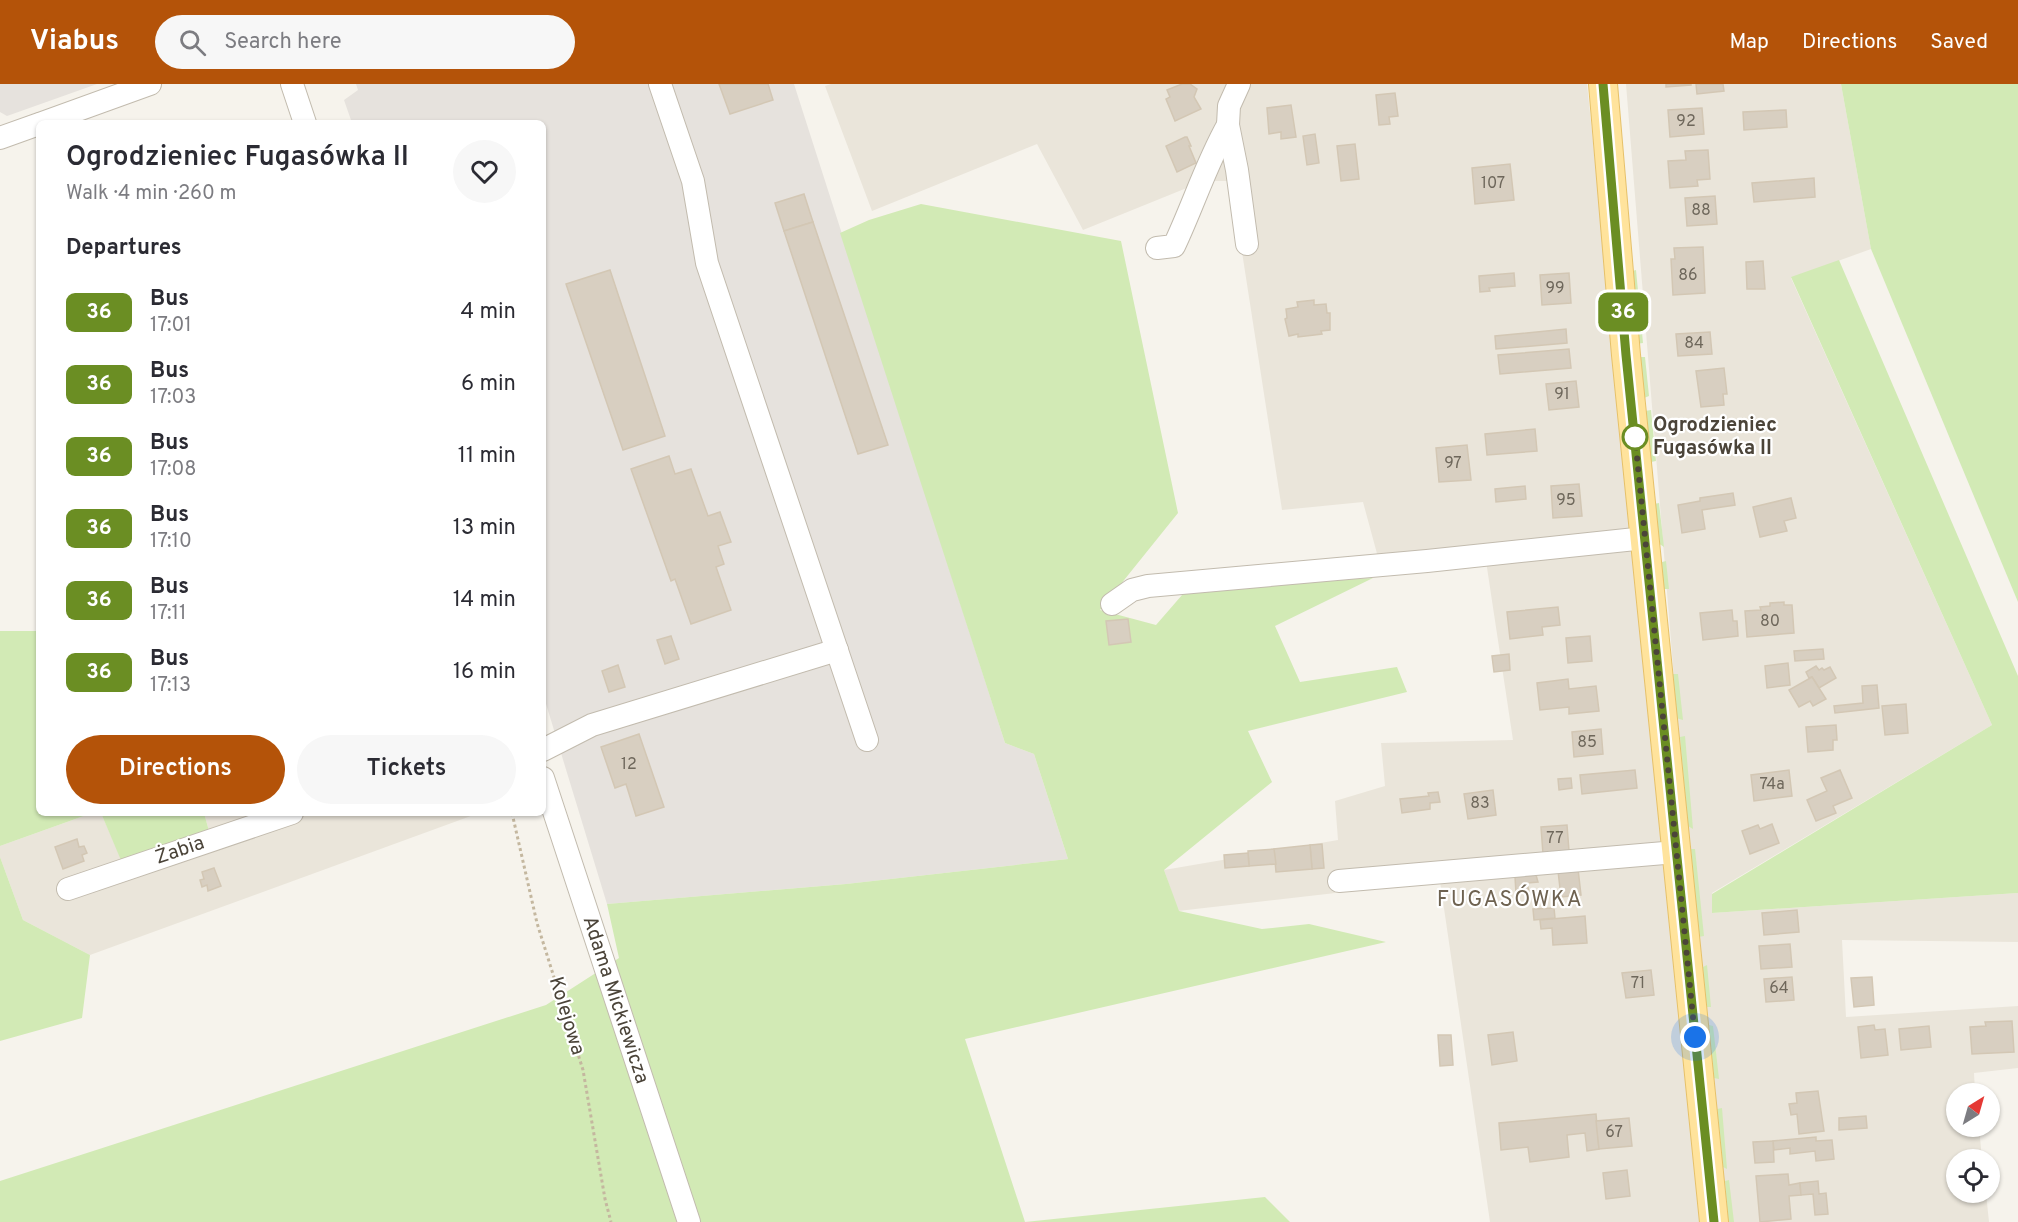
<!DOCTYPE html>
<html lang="en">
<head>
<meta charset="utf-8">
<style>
	body { margin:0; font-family:Overpass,sans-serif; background:#f7f7f7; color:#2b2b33; height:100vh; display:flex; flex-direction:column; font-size:22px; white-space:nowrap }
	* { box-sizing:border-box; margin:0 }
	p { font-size:20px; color:#7c7c81 }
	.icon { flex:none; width:33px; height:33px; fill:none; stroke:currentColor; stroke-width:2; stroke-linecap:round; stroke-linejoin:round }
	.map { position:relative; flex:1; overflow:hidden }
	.panel { position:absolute; left:36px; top:36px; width:510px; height:696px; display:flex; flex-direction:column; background:#fff; border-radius:9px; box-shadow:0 2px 4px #0004 }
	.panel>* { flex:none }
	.badge { padding:0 12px; border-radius:9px; font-size:21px; line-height:39px }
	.needle { width:39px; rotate:37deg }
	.tools { position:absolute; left:1946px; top:999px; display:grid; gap:12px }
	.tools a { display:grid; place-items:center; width:54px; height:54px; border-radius:50%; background:#fff; box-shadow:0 2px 4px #0004; font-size:30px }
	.you { position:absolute; width:30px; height:30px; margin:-15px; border:4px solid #fff; border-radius:50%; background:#1a73e8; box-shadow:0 0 0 9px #1a73e833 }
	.map>.badge { position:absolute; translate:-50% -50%; box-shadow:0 0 0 3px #fff }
	h2 { padding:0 30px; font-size:22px; line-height:54px }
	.round { display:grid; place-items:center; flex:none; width:63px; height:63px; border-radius:32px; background:#f7f7f7 }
	.summary { display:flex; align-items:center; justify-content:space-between; height:102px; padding:0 30px }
	h1 { font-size:28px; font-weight:600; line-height:45px }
	.action { display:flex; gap:12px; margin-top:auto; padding:12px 30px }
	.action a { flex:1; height:69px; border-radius:36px; background:#b45309; color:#fff; font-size:24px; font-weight:600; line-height:69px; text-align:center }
	.action a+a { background:#f7f7f7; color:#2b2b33 }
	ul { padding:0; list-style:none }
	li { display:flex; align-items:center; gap:18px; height:72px; padding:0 30px }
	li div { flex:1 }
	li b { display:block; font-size:22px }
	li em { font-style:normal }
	li .badge { min-width:66px; font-weight:700; text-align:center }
	header { display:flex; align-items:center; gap:36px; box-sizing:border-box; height:84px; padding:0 30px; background:#b45309; color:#fff }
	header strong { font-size:28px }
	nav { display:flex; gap:33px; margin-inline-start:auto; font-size:21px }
	.search { width:420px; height:54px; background:#f7f7f7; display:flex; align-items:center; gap:15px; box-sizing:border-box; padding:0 21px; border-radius:33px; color:#7c7c81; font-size:22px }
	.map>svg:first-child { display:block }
</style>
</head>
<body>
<header>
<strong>Viabus</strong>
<div class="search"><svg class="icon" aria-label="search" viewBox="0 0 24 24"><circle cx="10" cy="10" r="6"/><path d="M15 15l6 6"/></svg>Search here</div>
<nav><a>Map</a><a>Directions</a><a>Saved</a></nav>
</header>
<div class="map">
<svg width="2018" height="1138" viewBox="0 0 2018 1138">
	<rect width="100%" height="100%" fill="#f6f3ec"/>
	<g fill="#eae5da">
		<polygon points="831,0 1587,0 1705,1138 1490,1138 1440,797 1178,827 1164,786 1338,756 1335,717 1385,702 1381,659 1513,656 1486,477 1382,488 1363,418 1282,426 1231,97 1204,97 1083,146 1037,60 872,127 825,2"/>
		<polygon points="1626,0 1841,0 1871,165 1791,194 1992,641 1712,809 1712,829 2018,809 2018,858 1842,856 1846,933 2018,922 2018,984 1974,989 1975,1009 1956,1010 1956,1042 1979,1043 1982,1075 1956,1076 1956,1108 1986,1109 1989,1138 1723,1138 1693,830"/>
		<polygon points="92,729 101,729 124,781 209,747 204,729 479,729 90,871 23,836 0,773 0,762"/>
	</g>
	<g fill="#e6e2dd">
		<polygon points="0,0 97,0 7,32 0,28"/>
		<polygon points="356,0 794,0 1005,659 1034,670 1068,775 846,800 607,820 543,610 543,39 352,39 344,16 358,6"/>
	</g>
	<g fill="#d2eab5">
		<polygon points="1841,0 2018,0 2018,518 1871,165"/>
		<polygon points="921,120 1121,157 1178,429 1100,526 1156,541 1189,503 1373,494 1275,542 1300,598 1397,583 1407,608 1248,647 1272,698 1164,786 1179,827 1262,845 1309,840 1386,858 965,955 1025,1138 1265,1113 1290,1138 0,1138 0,1097 546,921 619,874 607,820 846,800 1068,775 1034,670 1005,659 840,149 869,136"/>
		<polygon points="1839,176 2018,592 2018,809 1712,829 1712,810 1992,641 1791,193"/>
		<polygon points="1636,186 1643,259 1636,260 1629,188"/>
		<polygon points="1639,273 1645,273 1649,312 1644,314"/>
		<polygon points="1651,326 1656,377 1651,378 1645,327"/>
		<polygon points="1659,419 1664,463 1658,459 1654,420"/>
		<polygon points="1666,477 1669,505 1663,505 1662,478"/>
		<polygon points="0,547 39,547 39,729 92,729 0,762"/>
		<polygon points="1673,590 1678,590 1683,636 1676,634"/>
		<polygon points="1685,652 1693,745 1688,742 1680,653"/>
		<polygon points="101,729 204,729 209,747 123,781"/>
		<polygon points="1691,765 1695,765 1704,852 1698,853"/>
		<polygon points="0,773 23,836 90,871 82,934 0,957"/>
		<polygon points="1707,881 1711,923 1706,923 1703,883"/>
		<polygon points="1709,941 1713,942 1719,995 1714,994"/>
		<polygon points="1722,1024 1727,1085 1723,1083 1717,1025"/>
		<polygon points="1729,1096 1734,1138 1728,1138 1725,1097"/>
	</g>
	<g fill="#d8cfc1" stroke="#d3c7b4" stroke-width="1.5">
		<polygon points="719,0 768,0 773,16 730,30"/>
		<polygon points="1182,0 1190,0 1197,5 1194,13 1201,25 1175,37 1166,15 1170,13 1167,6"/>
		<polygon points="1666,0 1691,0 1691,1 1666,3"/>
		<polygon points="1696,0 1723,0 1724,7 1697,10"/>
		<polygon points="1395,9 1398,32 1389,33 1390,40 1379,41 1376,11"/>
		<polygon points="1291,21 1296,53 1281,55 1281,48 1269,50 1267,24"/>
		<polygon points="1702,24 1704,50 1670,53 1668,26"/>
		<polygon points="1786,26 1787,43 1744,46 1743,28"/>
		<polygon points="1315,50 1319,79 1307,81 1303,52"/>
		<polygon points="1185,53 1187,53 1191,62 1189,62 1196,79 1177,88 1166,62"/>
		<polygon points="1355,60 1359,95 1341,97 1337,62"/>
		<polygon points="1708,66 1710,95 1697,96 1698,102 1670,104 1668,77 1686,76 1685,67"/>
		<polygon points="1510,80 1514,116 1475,120 1472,84"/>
		<polygon points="1814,94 1815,113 1754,118 1752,99"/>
		<polygon points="804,110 813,138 784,147 775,119"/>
		<polygon points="1715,112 1717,140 1687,142 1685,114"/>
		<polygon points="813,138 888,361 858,370 784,147"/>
		<polygon points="1703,163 1705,209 1673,211 1671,175 1675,175 1674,164"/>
		<polygon points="1763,177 1765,205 1747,205 1746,178"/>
		<polygon points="610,186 665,352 623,366 566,200"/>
		<polygon points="1514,189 1515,202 1489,204 1490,207 1480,208 1479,192"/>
		<polygon points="1569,189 1571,219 1542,221 1540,191"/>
		<polygon points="1314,216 1314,221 1326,220 1327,229 1330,229 1330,246 1321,247 1322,250 1298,253 1298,250 1289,252 1285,235 1287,234 1286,225 1298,223 1297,218"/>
		<polygon points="1566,245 1567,259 1496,265 1495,252"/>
		<polygon points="1710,248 1712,270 1678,272 1676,250"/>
		<polygon points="1569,265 1571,284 1500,290 1498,271"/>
		<polygon points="1724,284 1727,310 1723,310 1724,321 1701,323 1696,287"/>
		<polygon points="1576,297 1579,323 1549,326 1546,300"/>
		<polygon points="1535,345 1537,367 1487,371 1485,350"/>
		<polygon points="1467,361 1471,396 1439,398 1436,364"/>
		<polygon points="669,372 675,390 691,385 708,432 720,428 731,458 718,462 724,480 716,483 731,526 691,540 675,495 671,497 631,385"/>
		<polygon points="1579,400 1582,432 1553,434 1551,402"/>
		<polygon points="1525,402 1526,415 1496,418 1495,405"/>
		<polygon points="1733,409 1735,421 1702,426 1705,445 1682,449 1678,421 1700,417 1700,414"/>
		<polygon points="1791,414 1796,434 1784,437 1787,447 1760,453 1753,423"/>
		<polygon points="1784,518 1784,521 1792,521 1794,549 1747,553 1745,527 1761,526 1760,523 1770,522 1770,519"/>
		<polygon points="1558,523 1560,541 1542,543 1543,551 1510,555 1507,528"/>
		<polygon points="1732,526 1733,537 1737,537 1738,552 1703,556 1700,529"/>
		<polygon points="1128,535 1131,558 1109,561 1106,537"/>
		<polygon points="671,552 679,575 665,580 657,556"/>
		<polygon points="1590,552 1592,577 1568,579 1566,554"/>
		<polygon points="1823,565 1824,575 1795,577 1794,567"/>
		<polygon points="1509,570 1510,586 1494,588 1492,572"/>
		<polygon points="1788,579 1790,601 1767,604 1765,582"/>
		<polygon points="618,581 625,603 609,608 602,587"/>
		<polygon points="1816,582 1819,586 1822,584 1824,586 1830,583 1836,594 1819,604 1812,593 1809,594 1806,588"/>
		<polygon points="1812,593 1826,615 1813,622 1810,617 1799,623 1789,606"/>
		<polygon points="1568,595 1569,605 1596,602 1599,627 1569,630 1569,623 1540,626 1537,599"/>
		<polygon points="1877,601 1879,624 1835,629 1834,622 1863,619 1862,602"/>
		<polygon points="1906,620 1908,649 1885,651 1882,622"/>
		<polygon points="1836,641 1837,656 1833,656 1833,666 1808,668 1806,643"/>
		<polygon points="1601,645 1603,670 1574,673 1572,648"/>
		<polygon points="639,650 664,723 636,732 626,700 615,704 601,663"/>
		<polygon points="1635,686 1637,704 1582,710 1580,691"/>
		<polygon points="1789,686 1792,712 1754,717 1751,691"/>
		<polygon points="1840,686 1852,714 1833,722 1836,729 1816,737 1807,716 1827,707 1821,694"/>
		<polygon points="1571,694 1572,704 1559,706 1558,695"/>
		<polygon points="1493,706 1496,731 1468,735 1464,710"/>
		<polygon points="1438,708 1440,718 1430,719 1430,725 1402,729 1400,715 1429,712 1428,709"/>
		<polygon points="1772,740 1779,759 1750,770 1742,747 1758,741 1760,745"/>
		<polygon points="1567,741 1569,767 1543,770 1541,743"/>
		<polygon points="77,755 79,763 84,762 87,769 82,771 84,777 63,785 55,763"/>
		<polygon points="1322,760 1324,784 1312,785 1310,761"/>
		<polygon points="1310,761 1312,785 1276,788 1274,765"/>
		<polygon points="1274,765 1276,780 1249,782 1248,767"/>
		<polygon points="1248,769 1249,782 1225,784 1224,771"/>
		<polygon points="214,784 221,802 208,807 207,801 202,803 200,796 204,795 202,788"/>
		<polygon points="1578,785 1581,811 1561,813 1558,787"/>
		<polygon points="1536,791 1538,798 1527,799 1529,808 1516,809 1515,793"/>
		<polygon points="1554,824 1555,834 1534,836 1533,825"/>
		<polygon points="1797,826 1799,848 1764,851 1762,829"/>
		<polygon points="1585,832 1587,859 1553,861 1552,844 1541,845 1540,836"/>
		<polygon points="1790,860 1792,883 1761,885 1759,862"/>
		<polygon points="1651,886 1654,911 1626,914 1622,889"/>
		<polygon points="1792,893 1794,916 1766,918 1764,895"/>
		<polygon points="1872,893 1874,921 1854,923 1851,894"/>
		<polygon points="2012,937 2014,968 1972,970 1970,943 1986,942 1985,938"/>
		<polygon points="1874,941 1875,946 1885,945 1888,971 1861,974 1858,943"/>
		<polygon points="1929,942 1931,963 1901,966 1899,945"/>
		<polygon points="1513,948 1517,977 1492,981 1488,951"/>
		<polygon points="1438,951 1451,951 1453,981 1440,982"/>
		<polygon points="1818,1007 1824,1047 1799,1050 1797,1030 1791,1031 1789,1020 1797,1019 1796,1009"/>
		<polygon points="1596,1030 1599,1065 1587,1067 1585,1049 1567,1051 1569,1073 1530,1078 1528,1063 1501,1066 1499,1039"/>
		<polygon points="1866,1032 1867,1044 1839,1046 1839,1034"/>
		<polygon points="1629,1034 1632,1062 1599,1065 1596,1037"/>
		<polygon points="1816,1053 1816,1057 1832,1056 1834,1075 1816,1077 1815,1067 1790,1070 1790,1064 1774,1066 1773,1057"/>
		<polygon points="1773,1057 1774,1078 1755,1079 1753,1058"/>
		<polygon points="1627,1086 1630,1112 1606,1115 1603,1089"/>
		<polygon points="1788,1090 1789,1101 1800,1099 1801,1111 1789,1112 1791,1135 1760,1138 1756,1092"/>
		<polygon points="1818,1097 1819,1110 1826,1109 1828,1130 1815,1131 1813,1110 1801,1111 1800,1099"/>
	</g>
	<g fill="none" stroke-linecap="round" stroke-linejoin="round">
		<defs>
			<g id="minor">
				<polyline points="292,0 305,39"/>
				<polyline points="660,0 693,97 707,179 867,656"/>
				<polyline points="1239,0 1229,22 1228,41 1237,86 1247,160"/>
				<polyline points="42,39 150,0"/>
				<polyline points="0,54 39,40"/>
				<path d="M 1157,164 L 1174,162 C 1193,122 1206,80 1228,41"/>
				<polyline points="1112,520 1132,506 1148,502 1427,477 1645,454"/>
				<polyline points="543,666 592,641 837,566"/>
				<polyline points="543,694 689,1138"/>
				<polyline points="1339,797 1676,768"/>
				<polyline points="68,805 292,729"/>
			</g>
			<polyline id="major" points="1603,0 1626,271 1714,1138"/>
		</defs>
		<use href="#minor" stroke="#c2bbae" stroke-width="24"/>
		<use href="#major" stroke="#e6c16a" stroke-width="30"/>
		<polyline stroke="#c4b79f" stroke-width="3" stroke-dasharray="3 3" stroke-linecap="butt" points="512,729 537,839 583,986 605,1115 611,1138"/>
		<use href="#minor" stroke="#fff" stroke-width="22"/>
		<use href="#major" stroke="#ffe39c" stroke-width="28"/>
	</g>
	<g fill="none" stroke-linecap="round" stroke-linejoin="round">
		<defs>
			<polyline id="line" points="1603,0 1626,271 1714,1138"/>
		</defs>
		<use href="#line" stroke="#fff" stroke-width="14"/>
		<use href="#line" stroke="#6b8e23" stroke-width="9"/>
		<polyline stroke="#4b4439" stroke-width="6" stroke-dasharray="0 10.8" points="1635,353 1695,953"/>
	</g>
	<circle fill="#fff" stroke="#6b8e23" stroke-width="3" cx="1635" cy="353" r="12"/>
	<g text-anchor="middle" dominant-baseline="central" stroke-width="4.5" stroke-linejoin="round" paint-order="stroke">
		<g font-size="16" fill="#6e675b">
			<text x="1686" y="38">92</text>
			<text x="1493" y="100">107</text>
			<text x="1701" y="127">88</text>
			<text x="1688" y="192">86</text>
			<text x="1555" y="205">99</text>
			<text x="1694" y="260">84</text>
			<text x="1562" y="311">91</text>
			<text x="1453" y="380">97</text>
			<text x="1566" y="417">95</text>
			<text x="1770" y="538">80</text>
			<text x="1587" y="659">85</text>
			<text x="629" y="681">12</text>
			<text x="1772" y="701">74a</text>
			<text x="1480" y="720">83</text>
			<text x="1555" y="755">77</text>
			<text x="1638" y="900">71</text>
			<text x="1779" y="905">64</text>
			<text x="1614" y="1049">67</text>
		</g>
		<g font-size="20" font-weight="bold" fill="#4b4439" stroke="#fff" text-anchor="start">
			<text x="1653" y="342">Ogrodzieniec<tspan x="1653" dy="23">Fugasówka II</tspan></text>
		</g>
		<g font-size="20" fill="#4b4439" stroke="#fff">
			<text transform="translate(180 767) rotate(-19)">Żabia</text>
			<text transform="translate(615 916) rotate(72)">Adama Mickiewicza</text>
			<text transform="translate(566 932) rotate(73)">Kolejowa</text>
		</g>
		<g font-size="22" letter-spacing="1.5" fill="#6e6250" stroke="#fff">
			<text x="1510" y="816">FUGASÓWKA</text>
		</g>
	</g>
</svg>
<div class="tools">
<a><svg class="needle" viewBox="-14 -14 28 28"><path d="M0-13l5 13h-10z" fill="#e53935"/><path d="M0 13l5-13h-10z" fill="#7c7c81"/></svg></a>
<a><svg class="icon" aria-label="locate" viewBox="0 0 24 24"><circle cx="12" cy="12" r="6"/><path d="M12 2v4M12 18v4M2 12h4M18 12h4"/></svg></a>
</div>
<div class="you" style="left:1695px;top:953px"></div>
<b class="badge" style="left:1623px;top:228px;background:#6b8e23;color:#fff">36</b>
<section class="panel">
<div class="summary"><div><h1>Ogrodzieniec Fugasówka II</h1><p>Walk · 4 min · 260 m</p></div><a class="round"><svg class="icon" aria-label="heart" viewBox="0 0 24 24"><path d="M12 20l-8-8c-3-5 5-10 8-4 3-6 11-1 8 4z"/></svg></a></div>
<h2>Departures</h2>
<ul>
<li><span class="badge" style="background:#6b8e23;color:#fff">36</span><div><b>Bus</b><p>17:01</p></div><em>4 min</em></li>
<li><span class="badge" style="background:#6b8e23;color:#fff">36</span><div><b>Bus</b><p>17:03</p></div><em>6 min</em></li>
<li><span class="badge" style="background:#6b8e23;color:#fff">36</span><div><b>Bus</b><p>17:08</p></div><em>11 min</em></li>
<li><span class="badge" style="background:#6b8e23;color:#fff">36</span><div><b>Bus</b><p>17:10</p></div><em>13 min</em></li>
<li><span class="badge" style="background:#6b8e23;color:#fff">36</span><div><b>Bus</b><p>17:11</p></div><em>14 min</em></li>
<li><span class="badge" style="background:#6b8e23;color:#fff">36</span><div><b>Bus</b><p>17:13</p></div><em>16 min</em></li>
</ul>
<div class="action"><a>Directions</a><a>Tickets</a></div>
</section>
</div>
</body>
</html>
